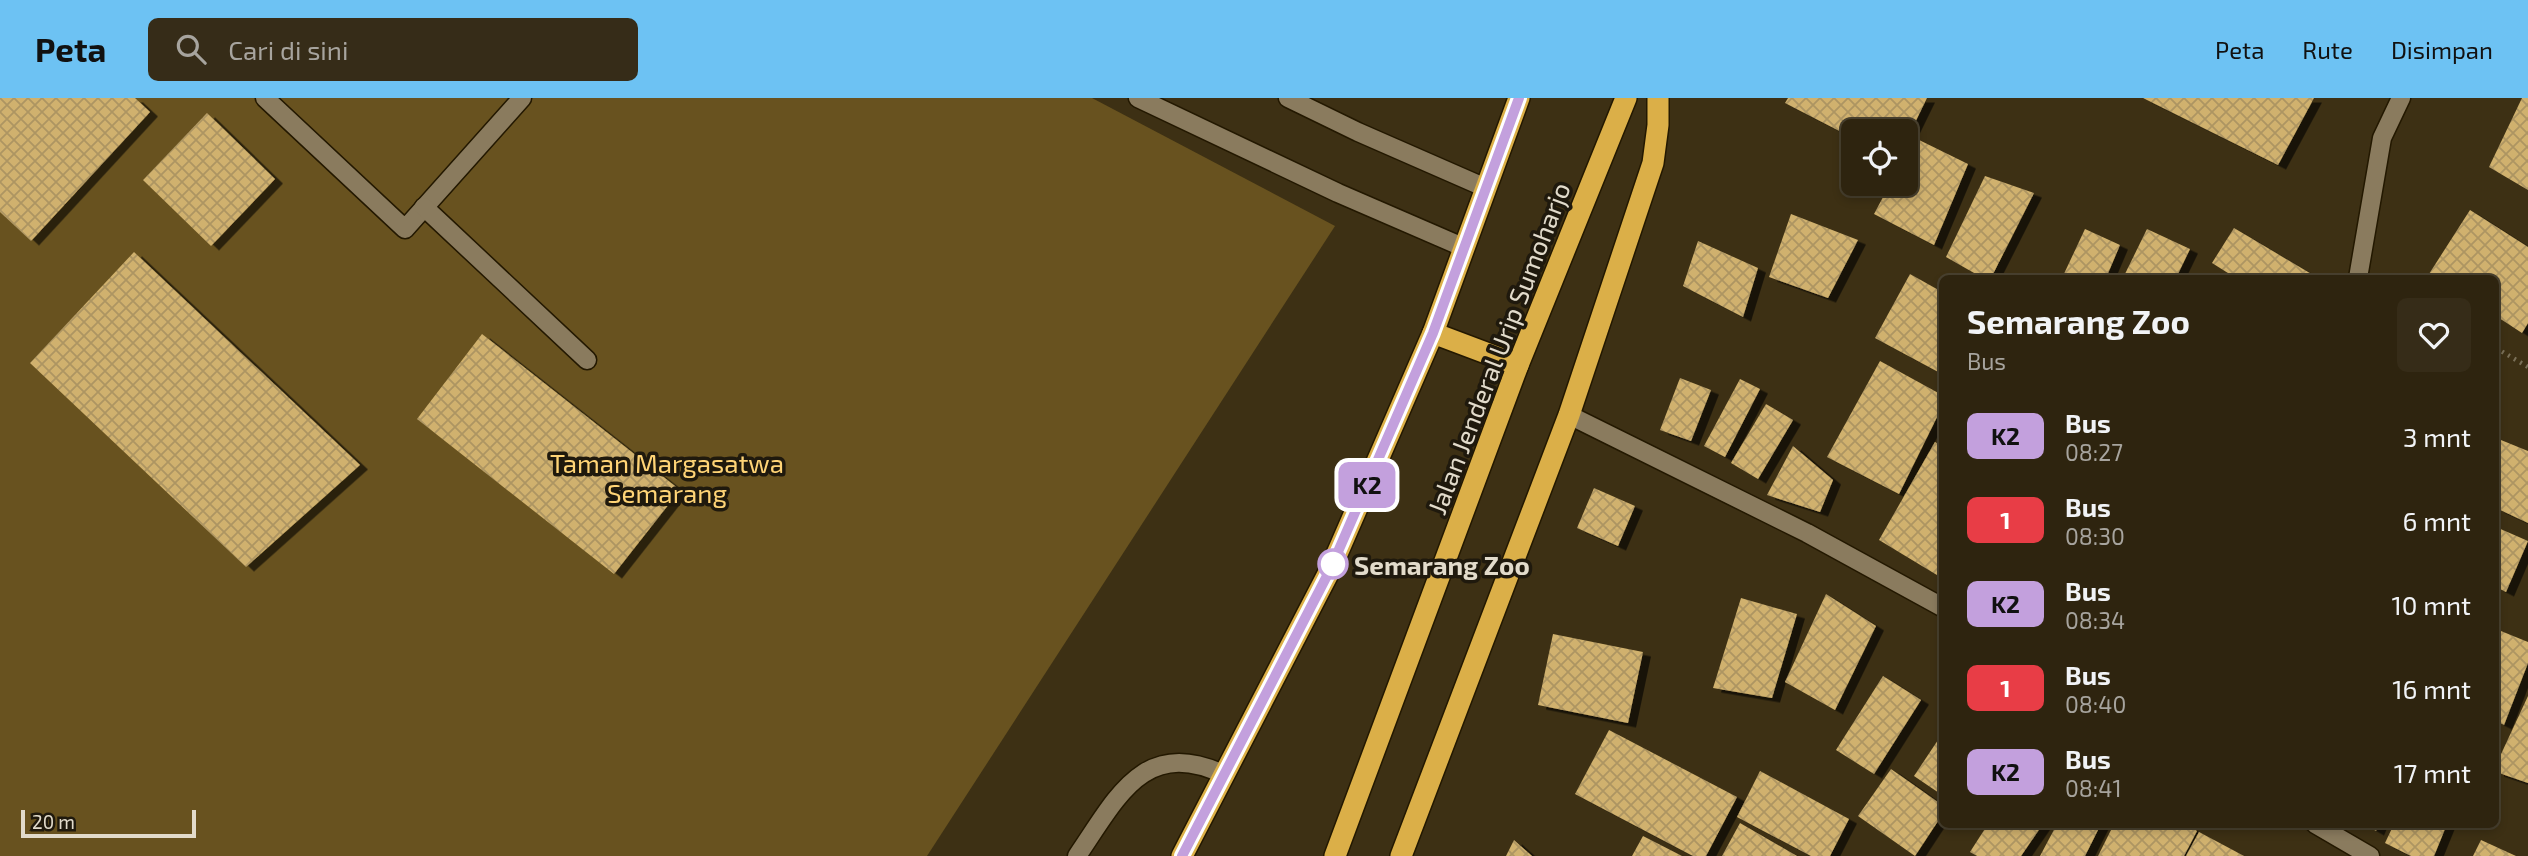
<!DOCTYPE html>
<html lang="id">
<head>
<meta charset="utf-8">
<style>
	body { margin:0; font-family:"Exo 2",sans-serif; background:#362c18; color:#f1f3f6; height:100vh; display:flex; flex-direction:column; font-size:26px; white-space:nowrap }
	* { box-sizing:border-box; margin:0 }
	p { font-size:23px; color:#a7a49e }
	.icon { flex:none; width:38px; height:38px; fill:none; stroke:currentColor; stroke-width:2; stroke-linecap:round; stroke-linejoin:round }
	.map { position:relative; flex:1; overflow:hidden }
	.panel { position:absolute; left:1939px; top:177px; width:560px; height:553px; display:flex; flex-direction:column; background:#2e240f; border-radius:10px; box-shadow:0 4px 10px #0003,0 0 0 2px #49412f }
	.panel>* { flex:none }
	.badge { padding:0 14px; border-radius:10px; font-size:24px; line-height:46px }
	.tools { position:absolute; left:1841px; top:21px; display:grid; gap:14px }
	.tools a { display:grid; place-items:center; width:77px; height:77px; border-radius:10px; background:#2e240f; box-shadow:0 4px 10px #0003,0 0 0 2px #49412f; font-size:35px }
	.scale { position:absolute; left:21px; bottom:18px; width:175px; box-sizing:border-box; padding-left:7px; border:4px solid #e2dbcb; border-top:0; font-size:19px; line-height:24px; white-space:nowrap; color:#e2dbcb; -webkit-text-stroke:5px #1f190d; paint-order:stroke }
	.map>.badge { position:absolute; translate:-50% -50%; box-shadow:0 0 0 4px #fff }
	.round { display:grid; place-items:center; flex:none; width:74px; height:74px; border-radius:10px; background:#362c18 }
	.headline { display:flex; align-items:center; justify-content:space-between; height:119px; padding:0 28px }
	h1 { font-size:33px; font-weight:700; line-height:52px }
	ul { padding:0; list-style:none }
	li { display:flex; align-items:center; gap:21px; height:84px; padding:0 28px }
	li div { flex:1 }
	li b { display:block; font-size:26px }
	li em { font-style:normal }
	li .badge { min-width:77px; font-weight:700; text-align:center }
	header { display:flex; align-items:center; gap:42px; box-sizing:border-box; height:98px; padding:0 35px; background:#6dc2f3; color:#111 }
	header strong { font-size:33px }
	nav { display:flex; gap:38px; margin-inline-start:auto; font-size:24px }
	.search { width:490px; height:63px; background:#362c18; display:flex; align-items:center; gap:18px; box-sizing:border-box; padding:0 24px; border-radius:10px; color:#a7a49e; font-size:26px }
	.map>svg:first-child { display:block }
</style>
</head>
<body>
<header>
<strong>Peta</strong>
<div class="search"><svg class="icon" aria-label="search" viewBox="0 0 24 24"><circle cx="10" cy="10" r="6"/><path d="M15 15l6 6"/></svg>Cari di sini</div>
<nav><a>Peta</a><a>Rute</a><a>Disimpan</a></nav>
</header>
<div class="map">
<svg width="2528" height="758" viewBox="0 0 2528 758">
	<defs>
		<pattern id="building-cross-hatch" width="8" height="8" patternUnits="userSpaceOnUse" patternTransform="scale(1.75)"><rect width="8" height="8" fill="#d0b16e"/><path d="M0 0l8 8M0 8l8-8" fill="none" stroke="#ad9562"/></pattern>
		<filter id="shadow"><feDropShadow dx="8" dy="4.5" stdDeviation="0" flood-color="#0009"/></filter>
	</defs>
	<rect width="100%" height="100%" fill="#3d3014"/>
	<polygon fill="#68521f" points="0,0 1092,0 1335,128 927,758 0,758"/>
	<g fill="url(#building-cross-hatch)" filter="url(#shadow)">
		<polygon points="0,0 135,0 150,14 31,143 0,114"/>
		<polygon points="1788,0 1927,0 1906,43 1906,33 1853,33 1853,40 1785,5"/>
		<polygon points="2143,0 2314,0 2278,67"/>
		<polygon points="2522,0 2528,0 2528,92 2489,69"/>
		<polygon points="207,15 275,81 211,148 143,82"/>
		<polygon points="1915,40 1968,66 1934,147 1874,116 1890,86 1906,86 1906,57"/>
		<polygon points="1985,78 2034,95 1991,180 1983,180 1946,159"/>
		<polygon points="2470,112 2528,149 2528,225 2522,235 2496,218 2496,180 2435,180 2429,176"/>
		<polygon points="1791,116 1858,142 1828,200 1769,179"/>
		<polygon points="2234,130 2318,180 2236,180 2212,165"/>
		<polygon points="2085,131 2120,147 2106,180 2062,180"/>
		<polygon points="2147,131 2190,151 2176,180 2123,180"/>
		<polygon points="1698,143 1758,170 1743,219 1683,188"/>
		<polygon points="134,154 360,367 246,469 30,265"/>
		<polygon points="1910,176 1942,194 1942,276 1875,240"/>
		<polygon points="482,236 680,392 614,476 417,321"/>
		<polygon points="1880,263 1942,297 1942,309 1899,396 1827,359"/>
		<polygon points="1680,280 1711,292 1691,343 1660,332"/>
		<polygon points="1740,281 1760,291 1725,359 1704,348"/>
		<polygon points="1766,306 1793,322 1758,381 1731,365"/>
		<polygon points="2496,340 2528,353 2528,425 2496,410"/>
		<polygon points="1935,344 1942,348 1942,466 1937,477 1879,442"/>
		<polygon points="1793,348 1833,382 1820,414 1767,397"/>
		<polygon points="1594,390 1635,408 1618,448 1577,430"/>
		<polygon points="2496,429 2528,443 2506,494 2496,489"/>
		<polygon points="1826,496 1876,528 1835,612 1785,584"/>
		<polygon points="1741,500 1797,516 1772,600 1713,590"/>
		<polygon points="2496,531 2528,544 2528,565 2504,627 2496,623"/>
		<polygon points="1553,536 1643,554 1628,625 1538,607"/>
		<polygon points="1883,578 1921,602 1874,676 1836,652"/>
		<polygon points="2528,598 2528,685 2496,674 2496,667"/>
		<polygon points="1609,632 1737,699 1706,758 1693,758 1575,696"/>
		<polygon points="1942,636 1942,697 1914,678"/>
		<polygon points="1891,671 1942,707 1942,717 1915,758 1858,718"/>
		<polygon points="1760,673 1849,721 1830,758 1811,758 1737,719"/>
		<polygon points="1740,725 1797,758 1722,758"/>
		<polygon points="1988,726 2043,726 2021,758 1977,758 1970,754"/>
		<polygon points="2057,726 2101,726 2085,758 2040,758"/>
		<polygon points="2114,726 2185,726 2197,733 2184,758 2098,758"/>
		<polygon points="2364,726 2379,726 2376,733"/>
		<polygon points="2394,726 2447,726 2434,758 2411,758 2385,745"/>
		<polygon points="2199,734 2244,758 2186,758"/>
		<polygon points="1643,738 1682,758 1632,758"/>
		<polygon points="1514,742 1532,758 1506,758"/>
		<polygon points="2481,742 2516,758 2473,758"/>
	</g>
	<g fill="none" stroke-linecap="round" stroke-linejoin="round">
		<defs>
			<g id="minor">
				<polyline points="265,0 405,131 522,0"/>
				<polyline points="1138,0 1338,95 1465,150"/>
				<polyline points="1288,0 1358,34 1486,90"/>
				<polyline points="424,109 587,262"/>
				<polyline points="2358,180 2382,40 2401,0"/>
				<polyline points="1569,317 1807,435 1942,509"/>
				<polyline points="2315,726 2370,758"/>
				<path d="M 1077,758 C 1117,700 1144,638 1225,677"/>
			</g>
			<g id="highway">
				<polyline points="1433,235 1518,267"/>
				<polyline points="1182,758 1330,472 1433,235 1519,0"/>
				<polyline points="1335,758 1518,267 1626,0"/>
				<polyline points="1401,758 1569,317 1653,65 1658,27 1658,0"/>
			</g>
		</defs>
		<use href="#minor" stroke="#231800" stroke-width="21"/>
		<use href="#highway" stroke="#231800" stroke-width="24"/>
		<polyline stroke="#7a7058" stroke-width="4.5" stroke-dasharray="2 5" stroke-linecap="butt" points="2496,250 2528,269"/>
		<use href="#minor" stroke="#8a7b5e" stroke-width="18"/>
		<use href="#highway" stroke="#dbaf48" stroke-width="21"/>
	</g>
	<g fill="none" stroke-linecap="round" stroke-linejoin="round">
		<defs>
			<polyline id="line" points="1182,758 1330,472 1433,235 1519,0"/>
		</defs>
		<use href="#line" stroke="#fff" stroke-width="16"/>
		<use href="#line" stroke="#c3a0dd" stroke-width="10"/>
	</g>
	<circle fill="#fff" stroke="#c3a0dd" stroke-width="3.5" cx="1333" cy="466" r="14"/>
	<g text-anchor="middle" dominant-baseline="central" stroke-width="7" stroke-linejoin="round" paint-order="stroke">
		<g font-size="26" fill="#e2dbcb" stroke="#1f190d">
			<text transform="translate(1498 250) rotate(-69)">Jalan Jenderal Urip Sumoharjo</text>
		</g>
		<g font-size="26" fill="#ffd476" stroke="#1f190d">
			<text x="667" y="364">Taman Margasatwa<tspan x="667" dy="30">Semarang</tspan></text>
		</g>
		<g font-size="26" font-weight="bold" fill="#e2dbcb" stroke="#1f190d" text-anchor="start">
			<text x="1354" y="466">Semarang Zoo</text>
		</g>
	</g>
</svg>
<div class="tools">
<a><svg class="icon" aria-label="locate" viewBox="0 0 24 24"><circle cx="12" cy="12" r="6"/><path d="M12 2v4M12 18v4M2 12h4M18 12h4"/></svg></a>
</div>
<div class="scale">20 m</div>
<b class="badge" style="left:1367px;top:387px;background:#c3a0dd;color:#111">K2</b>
<section class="panel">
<div class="headline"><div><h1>Semarang Zoo</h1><p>Bus</p></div><a class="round"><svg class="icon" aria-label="heart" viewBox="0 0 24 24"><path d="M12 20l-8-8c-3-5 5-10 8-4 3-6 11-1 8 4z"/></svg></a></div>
<ul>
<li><span class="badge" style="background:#c3a0dd;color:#111">K2</span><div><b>Bus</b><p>08:27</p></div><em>3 mnt</em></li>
<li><span class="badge" style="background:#e83d46;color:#fff">1</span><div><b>Bus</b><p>08:30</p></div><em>6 mnt</em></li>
<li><span class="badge" style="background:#c3a0dd;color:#111">K2</span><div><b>Bus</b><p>08:34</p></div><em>10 mnt</em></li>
<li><span class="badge" style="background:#e83d46;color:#fff">1</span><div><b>Bus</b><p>08:40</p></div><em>16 mnt</em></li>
<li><span class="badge" style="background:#c3a0dd;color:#111">K2</span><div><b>Bus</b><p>08:41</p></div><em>17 mnt</em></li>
</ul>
</section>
</div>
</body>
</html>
